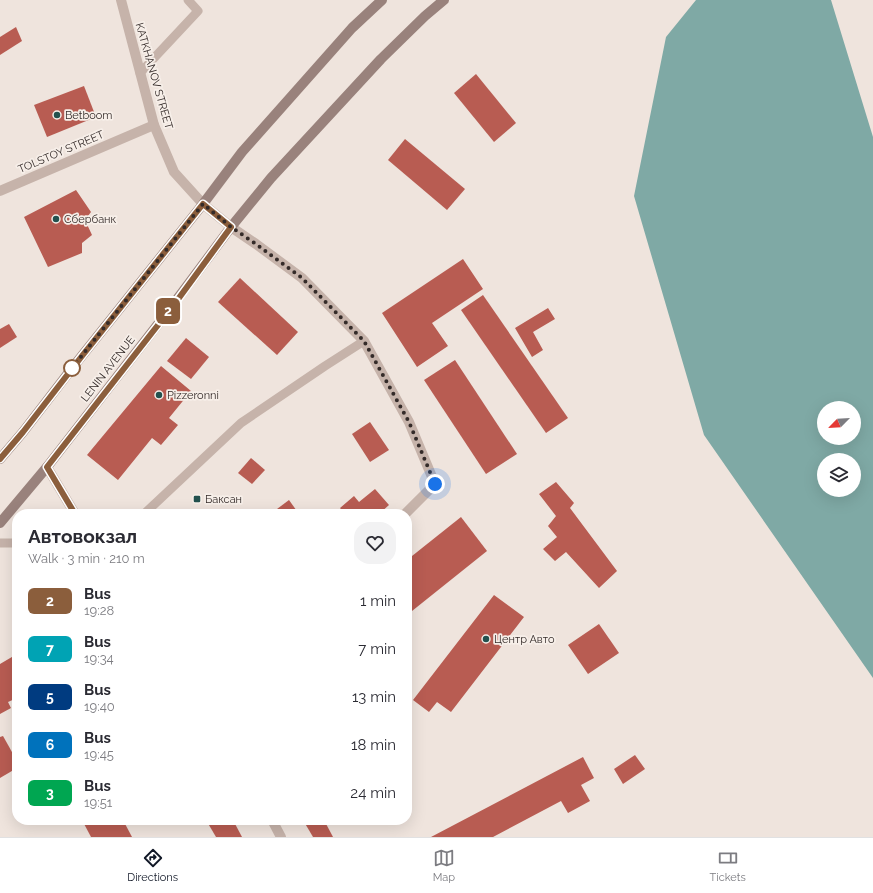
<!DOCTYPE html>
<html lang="en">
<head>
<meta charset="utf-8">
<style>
	body { margin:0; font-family:Raleway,sans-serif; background:#f2f2f3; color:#2b2b33; height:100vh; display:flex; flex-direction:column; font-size:15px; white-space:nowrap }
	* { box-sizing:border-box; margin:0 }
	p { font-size:13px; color:#7c7c81 }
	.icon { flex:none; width:22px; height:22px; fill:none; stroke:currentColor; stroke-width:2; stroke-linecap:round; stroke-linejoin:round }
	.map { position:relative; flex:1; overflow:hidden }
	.drawer { position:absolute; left:12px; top:509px; width:400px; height:316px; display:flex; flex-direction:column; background:#fff; border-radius:16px; box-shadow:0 4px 16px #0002 }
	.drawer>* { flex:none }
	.badge { padding:0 8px; border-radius:6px; font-size:14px; line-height:26px }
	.needle { width:26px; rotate:246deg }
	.buttons { position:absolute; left:817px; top:401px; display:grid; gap:8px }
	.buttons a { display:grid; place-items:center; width:44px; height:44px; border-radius:50%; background:#fff; box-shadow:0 4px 16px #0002; font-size:20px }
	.you { position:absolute; width:20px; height:20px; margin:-10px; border:3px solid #fff; border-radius:50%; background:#1a73e8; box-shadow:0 0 0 6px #1a73e833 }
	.map>.badge { position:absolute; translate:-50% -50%; box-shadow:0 0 0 2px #fff }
	.round { display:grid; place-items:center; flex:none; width:42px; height:42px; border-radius:16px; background:#f2f2f3 }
	.head { display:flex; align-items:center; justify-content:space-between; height:68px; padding:0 16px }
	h1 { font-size:19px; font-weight:700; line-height:30px }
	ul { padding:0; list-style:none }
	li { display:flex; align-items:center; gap:12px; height:48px; padding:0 16px }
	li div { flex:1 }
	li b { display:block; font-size:15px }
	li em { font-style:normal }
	li .badge { min-width:44px; font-weight:700; text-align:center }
	.tabs { display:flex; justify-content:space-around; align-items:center; height:56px; border-top:1px solid #e1e1e2; background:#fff; font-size:11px; color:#7c7c81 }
	.tabs a { display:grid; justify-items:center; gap:2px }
	.tabs .selected { color:#111827 }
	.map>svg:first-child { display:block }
</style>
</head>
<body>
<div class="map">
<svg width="873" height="837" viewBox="0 0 873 837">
	<rect width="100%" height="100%" fill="#efe4dd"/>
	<path fill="#7fa9a5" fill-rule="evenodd" d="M 696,0 L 831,0 L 873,137 L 873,678 L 704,435 L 634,196 L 666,37 ZM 824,408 L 854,408 L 854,438 L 824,438 ZM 824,460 L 854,460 L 854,490 L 824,490 Z"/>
	<g fill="#b85c52">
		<polygon points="16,27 22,41 0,55 0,37"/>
		<polygon points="476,74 516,123 494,142 454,93"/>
		<polygon points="84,86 96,117 47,137 34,105"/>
		<polygon points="405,139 465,189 447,210 388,160"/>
		<polygon points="76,190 91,212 85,220 92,235 82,243 82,253 48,267 24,217"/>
		<polygon points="463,259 483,289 432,323 448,346 417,367 382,313"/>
		<polygon points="240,278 298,332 277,355 218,302"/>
		<polygon points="483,295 568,418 546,433 461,310"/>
		<polygon points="548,308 555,319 533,332 543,350 532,357 515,328"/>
		<polygon points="9,324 17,337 0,348 0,329"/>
		<polygon points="186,338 209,357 191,379 167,361"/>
		<polygon points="455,360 517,454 486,474 424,380"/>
		<polygon points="161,366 191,391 169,418 178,425 161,445 152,438 118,480 87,455"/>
		<polygon points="370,422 389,450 370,462 352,434"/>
		<polygon points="251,458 265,470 252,484 238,473"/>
		<polygon points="556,482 574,503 570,508 617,571 599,588 566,552 555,561 543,549 557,537 548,526 556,516 539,494"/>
		<polygon points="375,489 389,505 379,514 345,514 340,508 354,496 359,502"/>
		<polygon points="289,500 299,514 275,514 273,512"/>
		<polygon points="461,517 487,551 407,615 407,560"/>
		<polygon points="494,595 524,617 451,712 437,702 429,712 413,700"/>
		<polygon points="599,624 619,653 588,674 568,645"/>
		<polygon points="17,654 17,698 8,702 11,708 0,714 0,664"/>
		<polygon points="3,736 17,761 17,768 0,778 0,737"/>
		<polygon points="635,755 645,769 623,784 614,769"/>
		<polygon points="583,757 594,778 581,785 590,801 568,813 561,801 493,837 431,837"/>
		<polygon points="82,820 123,820 132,837 91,837"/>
		<polygon points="206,820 233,820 242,837 216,837"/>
		<polygon points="303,820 324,820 333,837 313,837"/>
	</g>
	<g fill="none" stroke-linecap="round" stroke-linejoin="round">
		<g stroke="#c6b3aa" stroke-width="9">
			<polyline points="140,73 198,11 188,0"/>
			<polyline points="144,514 241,423 325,366 364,341"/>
			<polyline points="0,543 17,543"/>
		</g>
		<g stroke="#c6b3aa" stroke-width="10">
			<polyline points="0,191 154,125"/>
			<polyline points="231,227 256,244 302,278 364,341 409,422 435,484 405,514"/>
			<polyline points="47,467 75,514"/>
			<polyline points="272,820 281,837"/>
		</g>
		<polyline stroke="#c6b3aa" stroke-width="10" points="121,0 154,125 174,172 203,204 231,227"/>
		<g stroke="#99827c" stroke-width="10">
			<polyline points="0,459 23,432 73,367 203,204 242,152 352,28 382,0"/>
			<polyline points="0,523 47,467 169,310 231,227 271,178 381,59 425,16 444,0"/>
		</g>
	</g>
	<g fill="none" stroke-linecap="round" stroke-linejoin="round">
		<defs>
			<polyline id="line" points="0,459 23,432 82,356 203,204 231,227 176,302 47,467 75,514"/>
		</defs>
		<use href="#line" stroke="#fff" stroke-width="9"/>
		<use href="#line" stroke="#8b5e3c" stroke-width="6"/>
		<polyline stroke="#342b29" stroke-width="4" stroke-dasharray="0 7.2" points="72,368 203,204 231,227 256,244 302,278 364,341 409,422 435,484"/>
	</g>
	<g fill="#23514e" stroke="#f7efe9" stroke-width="1.5">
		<circle cx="57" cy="115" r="4"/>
		<circle cx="56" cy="219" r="4"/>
		<circle cx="159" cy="395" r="4"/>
		<rect x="193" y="495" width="8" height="8" rx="2"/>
		<circle cx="486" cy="639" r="4"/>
	</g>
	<circle fill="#fff" stroke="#8b5e3c" stroke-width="2" cx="72" cy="368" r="8"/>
	<g text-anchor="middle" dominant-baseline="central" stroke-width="3.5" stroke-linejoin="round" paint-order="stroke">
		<g font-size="11" fill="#342b29" stroke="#f7efe9">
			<text transform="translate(154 76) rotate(74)">KATKHANOV STREET</text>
			<text transform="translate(61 152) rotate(-23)">TOLSTOY STREET</text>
			<text transform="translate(108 369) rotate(-52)">LENIN AVENUE</text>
		</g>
		<g font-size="11" fill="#342b29" stroke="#f7efe9" text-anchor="start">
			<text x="65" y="115">Betboom</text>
			<text x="64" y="219">Сбербанк</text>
			<text x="167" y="395">Pizzeronni</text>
			<text x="205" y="499">Баксан</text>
			<text x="494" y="639">Центр Авто</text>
		</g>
	</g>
</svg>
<div class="buttons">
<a><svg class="needle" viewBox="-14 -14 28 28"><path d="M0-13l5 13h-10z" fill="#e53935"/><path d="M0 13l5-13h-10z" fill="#7c7c81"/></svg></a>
<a><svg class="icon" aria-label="layers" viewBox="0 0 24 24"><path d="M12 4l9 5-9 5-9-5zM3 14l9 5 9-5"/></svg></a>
</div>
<div class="you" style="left:435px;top:484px"></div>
<b class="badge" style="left:168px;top:311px;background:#8b5e3c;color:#fff">2</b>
<section class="drawer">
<div class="head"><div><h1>Автовокзал</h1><p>Walk · 3 min · 210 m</p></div><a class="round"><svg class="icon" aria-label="heart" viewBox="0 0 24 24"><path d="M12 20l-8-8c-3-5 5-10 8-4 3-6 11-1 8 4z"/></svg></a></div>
<ul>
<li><span class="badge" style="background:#8b5e3c;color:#fff">2</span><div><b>Bus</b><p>19:28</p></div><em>1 min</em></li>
<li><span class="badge" style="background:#00a3b4;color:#fff">7</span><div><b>Bus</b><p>19:34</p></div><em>7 min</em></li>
<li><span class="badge" style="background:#003b80;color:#fff">5</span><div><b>Bus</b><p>19:40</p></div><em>13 min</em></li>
<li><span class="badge" style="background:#0072bc;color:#fff">6</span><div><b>Bus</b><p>19:45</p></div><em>18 min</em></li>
<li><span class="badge" style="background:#00a651;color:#fff">3</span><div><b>Bus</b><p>19:51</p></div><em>24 min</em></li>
</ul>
</section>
</div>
<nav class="tabs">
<a class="selected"><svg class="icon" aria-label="directions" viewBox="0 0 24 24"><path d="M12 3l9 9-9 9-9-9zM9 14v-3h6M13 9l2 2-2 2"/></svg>Directions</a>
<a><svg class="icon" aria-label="map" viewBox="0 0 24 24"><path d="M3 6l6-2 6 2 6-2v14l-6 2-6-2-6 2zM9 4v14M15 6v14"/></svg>Map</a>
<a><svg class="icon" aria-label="tickets" viewBox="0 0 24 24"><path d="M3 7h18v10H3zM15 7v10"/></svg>Tickets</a>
</nav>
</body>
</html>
